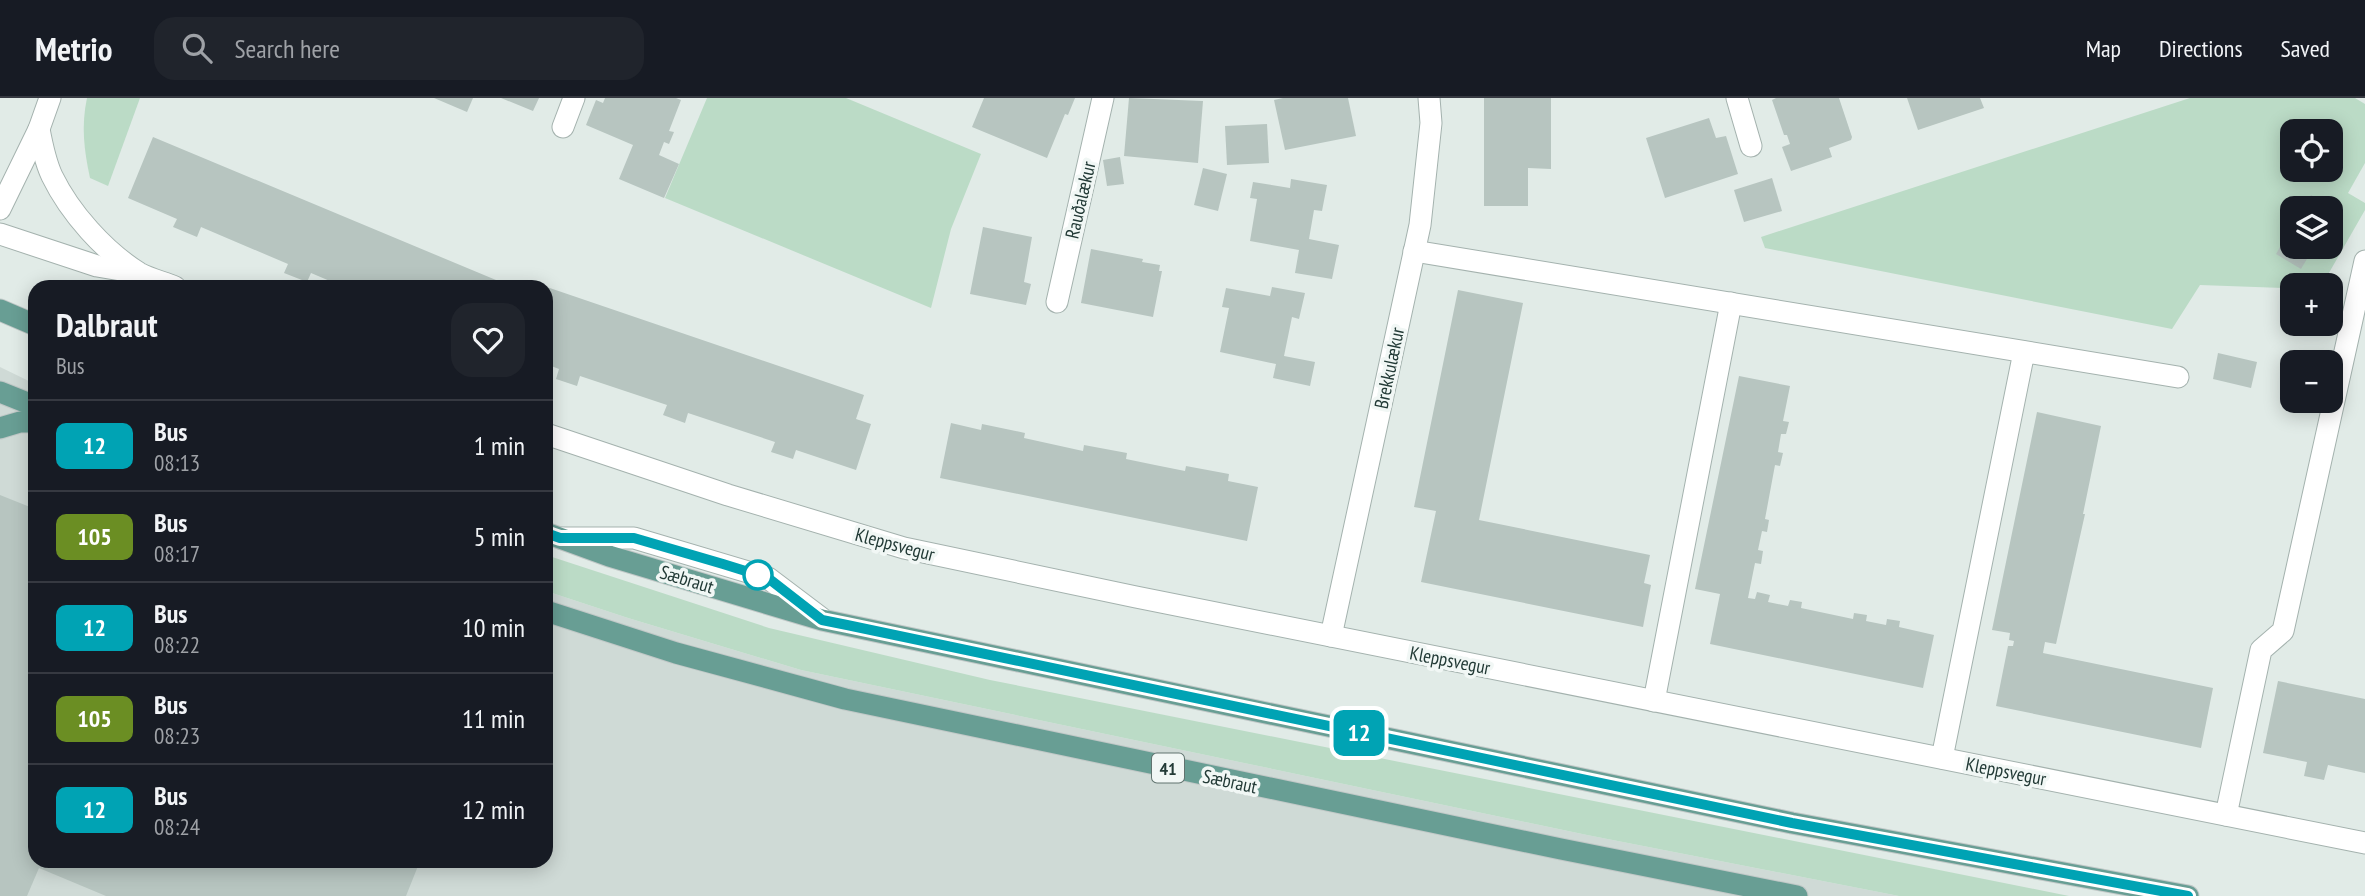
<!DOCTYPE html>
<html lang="en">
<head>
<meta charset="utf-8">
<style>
	body { margin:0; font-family:"PT Sans Narrow",sans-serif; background:#20242c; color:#f1f3f6; height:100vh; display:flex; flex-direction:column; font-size:26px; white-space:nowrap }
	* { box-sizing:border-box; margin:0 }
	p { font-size:23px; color:#9ea1a6 }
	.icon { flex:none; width:38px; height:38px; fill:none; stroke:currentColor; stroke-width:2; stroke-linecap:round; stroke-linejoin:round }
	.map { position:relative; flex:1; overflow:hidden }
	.drawer { position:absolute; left:28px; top:182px; width:525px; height:588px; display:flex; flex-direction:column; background:#171b24; border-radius:21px; box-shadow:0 4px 18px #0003 }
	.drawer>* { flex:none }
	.badge { padding:0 14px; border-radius:10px; font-size:24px; line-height:46px }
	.fabs { position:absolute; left:2280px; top:21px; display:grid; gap:14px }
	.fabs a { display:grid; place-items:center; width:63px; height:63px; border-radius:14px; background:#171b24; box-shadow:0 4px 18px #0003; font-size:35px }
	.map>.badge { position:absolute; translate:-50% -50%; box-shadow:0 0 0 4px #fff }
	.round { display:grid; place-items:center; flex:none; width:74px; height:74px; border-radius:21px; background:#20242c }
	.summary { display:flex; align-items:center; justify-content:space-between; height:119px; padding:0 28px }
	h1 { font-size:33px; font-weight:600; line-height:52px }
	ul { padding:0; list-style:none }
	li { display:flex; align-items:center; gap:21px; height:91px; padding:0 28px; border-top:2px solid #363941 }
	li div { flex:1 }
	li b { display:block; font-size:26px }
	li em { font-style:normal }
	li .badge { min-width:77px; font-weight:700; text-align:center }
	header { display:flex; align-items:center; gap:42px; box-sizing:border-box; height:98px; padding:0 35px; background:#171b24; border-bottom:2px solid #363941 }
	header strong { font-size:33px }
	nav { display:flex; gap:38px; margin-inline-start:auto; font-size:24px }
	.search { width:490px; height:63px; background:#20242c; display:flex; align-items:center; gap:18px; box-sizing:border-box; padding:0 24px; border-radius:21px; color:#9ea1a6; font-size:26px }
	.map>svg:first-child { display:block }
</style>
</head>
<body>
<header>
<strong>Metrio</strong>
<div class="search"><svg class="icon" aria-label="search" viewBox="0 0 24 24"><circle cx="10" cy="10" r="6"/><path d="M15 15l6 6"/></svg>Search here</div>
<nav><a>Map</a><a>Directions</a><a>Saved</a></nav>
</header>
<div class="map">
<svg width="2365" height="798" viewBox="0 0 2365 798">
	<rect width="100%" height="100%" fill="#e1ebe7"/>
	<polygon fill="#cfdad6" points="0,269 35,286 35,763 546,763 546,493 628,520 801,572 1587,737 1899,798 0,798"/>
	<g fill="#bbdbc6" fill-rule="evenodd">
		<path d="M 87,0 L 140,0 L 108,88 L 90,80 C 84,52 81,28 87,0 Z"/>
		<polygon points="707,0 846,0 981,56 951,131 931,210 665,100"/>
		<path d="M 2190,0 L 2355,0 L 2365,6 L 2365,65 L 2348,95 L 2365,105 L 2365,112 L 2322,187 L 2292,187 L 2292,194 L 2283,190 L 2200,187 L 2172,231 L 1765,150 L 1761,139 ZM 2292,33 L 2331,33 L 2331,72 L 2292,72 ZM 2292,110 L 2331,110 L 2331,149 L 2292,149 Z"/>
		<polygon points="546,457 769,530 990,582 2069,798 1899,798 1587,737 801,572 628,520 546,493"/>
	</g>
	<g fill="#b7c5c0">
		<polygon points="434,0 473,0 467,14"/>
		<polygon points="501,0 539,0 533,13"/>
		<polygon points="605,0 676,0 681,2 669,33 674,34 669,46 664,44 659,57 679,66 664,100 619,81 633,47 586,27 596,2 603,5"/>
		<polygon points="984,0 1075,0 1068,17 1065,16 1047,60 972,29"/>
		<polygon points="1129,0 1203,3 1198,65 1124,58"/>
		<polygon points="1283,0 1348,0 1356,38 1285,52 1274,2"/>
		<polygon points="1484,0 1551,0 1551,71 1528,70 1528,108 1484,108"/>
		<polygon points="1776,0 1839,0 1852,39 1851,42 1829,50 1832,59 1791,73 1782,49 1790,46 1787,37 1784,37 1772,2"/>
		<polygon points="1907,0 1980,0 1984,10 1918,32"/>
		<polygon points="1709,20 1716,40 1726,38 1738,76 1665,100 1646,40"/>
		<polygon points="1267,26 1269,65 1227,67 1225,28"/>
		<polygon points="153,39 496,182 492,189 344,189 311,175 307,184 284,175 288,166 201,129 197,139 173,129 177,121 128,100"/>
		<polygon points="1120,59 1124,86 1107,88 1103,62"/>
		<polygon points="1203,70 1227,76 1218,113 1194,107"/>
		<polygon points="1772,80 1782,113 1744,124 1734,92"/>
		<polygon points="1291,81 1327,87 1322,113 1314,112 1309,141 1339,147 1332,181 1295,175 1299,152 1250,143 1257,101 1250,100 1253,84 1290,90"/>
		<polygon points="2311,97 2336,112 2331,120 2331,110 2303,110"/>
		<polygon points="2292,128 2292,149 2314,149 2301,171 2276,156"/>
		<polygon points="983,129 1032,139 1024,184 1031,186 1026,207 970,196"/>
		<polygon points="1091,151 1143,161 1142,164 1160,167 1159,173 1162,173 1153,219 1081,205"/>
		<polygon points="538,186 864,297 856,321 871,326 856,372 796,352 793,361 771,354 775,344 688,315 685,325 663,317 667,307 580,278 577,288 556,281 559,271 546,266 546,189 537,189"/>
		<polygon points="1272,189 1305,195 1299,221 1292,219 1284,258 1315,264 1310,288 1273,280 1276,266 1220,254 1229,210 1222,209 1226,190 1270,198"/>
		<polygon points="1458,192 1523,205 1479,422 1650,457 1644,485 1651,487 1643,529 1421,484 1436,413 1414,409"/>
		<polygon points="2218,255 2257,264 2251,290 2213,281"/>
		<polygon points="1739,278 1790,288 1783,323 1789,324 1786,336 1781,336 1778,354 1783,355 1780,368 1775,367 1765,421 1769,422 1767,434 1762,433 1758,452 1763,453 1761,466 1755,465 1748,500 1755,501 1757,494 1770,497 1768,504 1788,508 1790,502 1802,504 1801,510 1853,521 1854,515 1867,517 1866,523 1886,527 1887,521 1900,523 1899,529 1934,537 1923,590 1710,546 1720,496 1695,491"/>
		<polygon points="2037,314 2101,328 2083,416 2085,416 2056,546 2045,544 2043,555 2213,590 2201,650 1996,608 2008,548 2013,548 2014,543 2009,542 2010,535 1992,532"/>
		<polygon points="951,325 981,332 982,326 1025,335 1024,340 1083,353 1084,347 1127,355 1126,361 1155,367 1185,373 1186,368 1229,376 1228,383 1258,389 1247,443 940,380"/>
		<polygon points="0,397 35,411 35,763 420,763 406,798 106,798 39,770 27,798 0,798"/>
		<polygon points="2278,583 2365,601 2365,675 2328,667 2324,682 2304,678 2307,664 2263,655"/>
	</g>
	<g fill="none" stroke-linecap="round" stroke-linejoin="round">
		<defs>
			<g id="minor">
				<polyline points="1737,0 1751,48"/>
				<polyline points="563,29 574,0"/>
				<path d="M 39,31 C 42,47 45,63 52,78 C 70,115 104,153 139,175 C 150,181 163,184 175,189"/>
				<polyline points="0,111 39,31 50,0"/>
				<polyline points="0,136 97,168 138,175"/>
				<polyline points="1414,153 2178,279"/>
				<polyline points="1057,204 1103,0"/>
				<polyline points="546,336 728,397 904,450 1136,499 2365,745"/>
				<polyline points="561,440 634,440 768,480 821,520"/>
				<polyline points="1331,538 1420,127 1431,25 1429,0"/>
				<polyline points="1654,603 1731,205"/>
				<polyline points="1942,660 2024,254"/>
				<polyline points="2226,717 2261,552 2283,533 2365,163"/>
			</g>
			<g id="major">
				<polyline points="0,212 35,227"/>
				<polyline points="0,294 35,308"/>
				<polyline points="0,330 20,324 35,324"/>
				<polyline points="546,435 609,458 822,522 1792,725 2188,798"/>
				<polyline points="546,513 676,555 845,601 1561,751 1797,798"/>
			</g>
		</defs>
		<use href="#minor" stroke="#a4b2ae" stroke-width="23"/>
		<use href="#major" stroke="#c1c8c7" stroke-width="23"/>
		<use href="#minor" stroke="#fff" stroke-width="21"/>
		<use href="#major" stroke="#689e94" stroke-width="21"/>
	</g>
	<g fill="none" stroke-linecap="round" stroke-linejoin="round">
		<defs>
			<polyline id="line" points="546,435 560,440 634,440 723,466 768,480 822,522 847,527 1792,725 2188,798"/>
		</defs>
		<use href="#line" stroke="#fff" stroke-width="16"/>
		<use href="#line" stroke="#00a3b4" stroke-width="10"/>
	</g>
	<circle fill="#fff" stroke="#00a3b4" stroke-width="3.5" cx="758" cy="477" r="14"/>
	<g text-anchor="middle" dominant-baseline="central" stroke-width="7" stroke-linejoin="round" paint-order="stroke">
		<rect fill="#f1f7f5" stroke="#60736f" stroke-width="2" x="1152" y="655.5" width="32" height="29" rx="5"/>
		<g font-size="18" font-weight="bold" fill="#223a36">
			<text x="1168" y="670">41</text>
		</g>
		<g font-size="19" fill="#223a36" stroke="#f1f7f5">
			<text transform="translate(1080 102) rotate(-77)">Rauðalækur</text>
			<text transform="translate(1389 270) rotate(-78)">Brekkulækur</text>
			<text transform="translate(895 446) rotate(15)">Kleppsvegur</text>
			<text transform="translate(687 481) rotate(17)">Sæbraut</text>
			<text transform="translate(1450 562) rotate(11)">Kleppsvegur</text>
			<text transform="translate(2006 673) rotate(11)">Kleppsvegur</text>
			<text transform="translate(1230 683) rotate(12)">Sæbraut</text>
		</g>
	</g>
</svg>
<div class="fabs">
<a><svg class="icon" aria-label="locate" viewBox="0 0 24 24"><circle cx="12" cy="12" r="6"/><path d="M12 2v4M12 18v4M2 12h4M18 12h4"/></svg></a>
<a><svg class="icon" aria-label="layers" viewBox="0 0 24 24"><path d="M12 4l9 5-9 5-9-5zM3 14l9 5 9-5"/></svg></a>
<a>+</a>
<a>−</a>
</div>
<b class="badge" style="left:1359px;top:635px;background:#00a3b4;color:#fff">12</b>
<section class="drawer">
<div class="summary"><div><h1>Dalbraut</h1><p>Bus</p></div><a class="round"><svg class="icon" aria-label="heart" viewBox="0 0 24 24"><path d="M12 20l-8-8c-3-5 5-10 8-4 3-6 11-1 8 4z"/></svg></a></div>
<ul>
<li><span class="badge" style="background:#00a3b4;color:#fff">12</span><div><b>Bus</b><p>08:13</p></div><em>1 min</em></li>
<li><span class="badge" style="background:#6b8e23;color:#fff">105</span><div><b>Bus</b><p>08:17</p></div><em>5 min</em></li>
<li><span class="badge" style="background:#00a3b4;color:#fff">12</span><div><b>Bus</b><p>08:22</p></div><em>10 min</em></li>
<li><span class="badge" style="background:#6b8e23;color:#fff">105</span><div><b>Bus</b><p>08:23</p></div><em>11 min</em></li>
<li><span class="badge" style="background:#00a3b4;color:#fff">12</span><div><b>Bus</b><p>08:24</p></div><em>12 min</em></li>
</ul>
</section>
</div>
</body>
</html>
